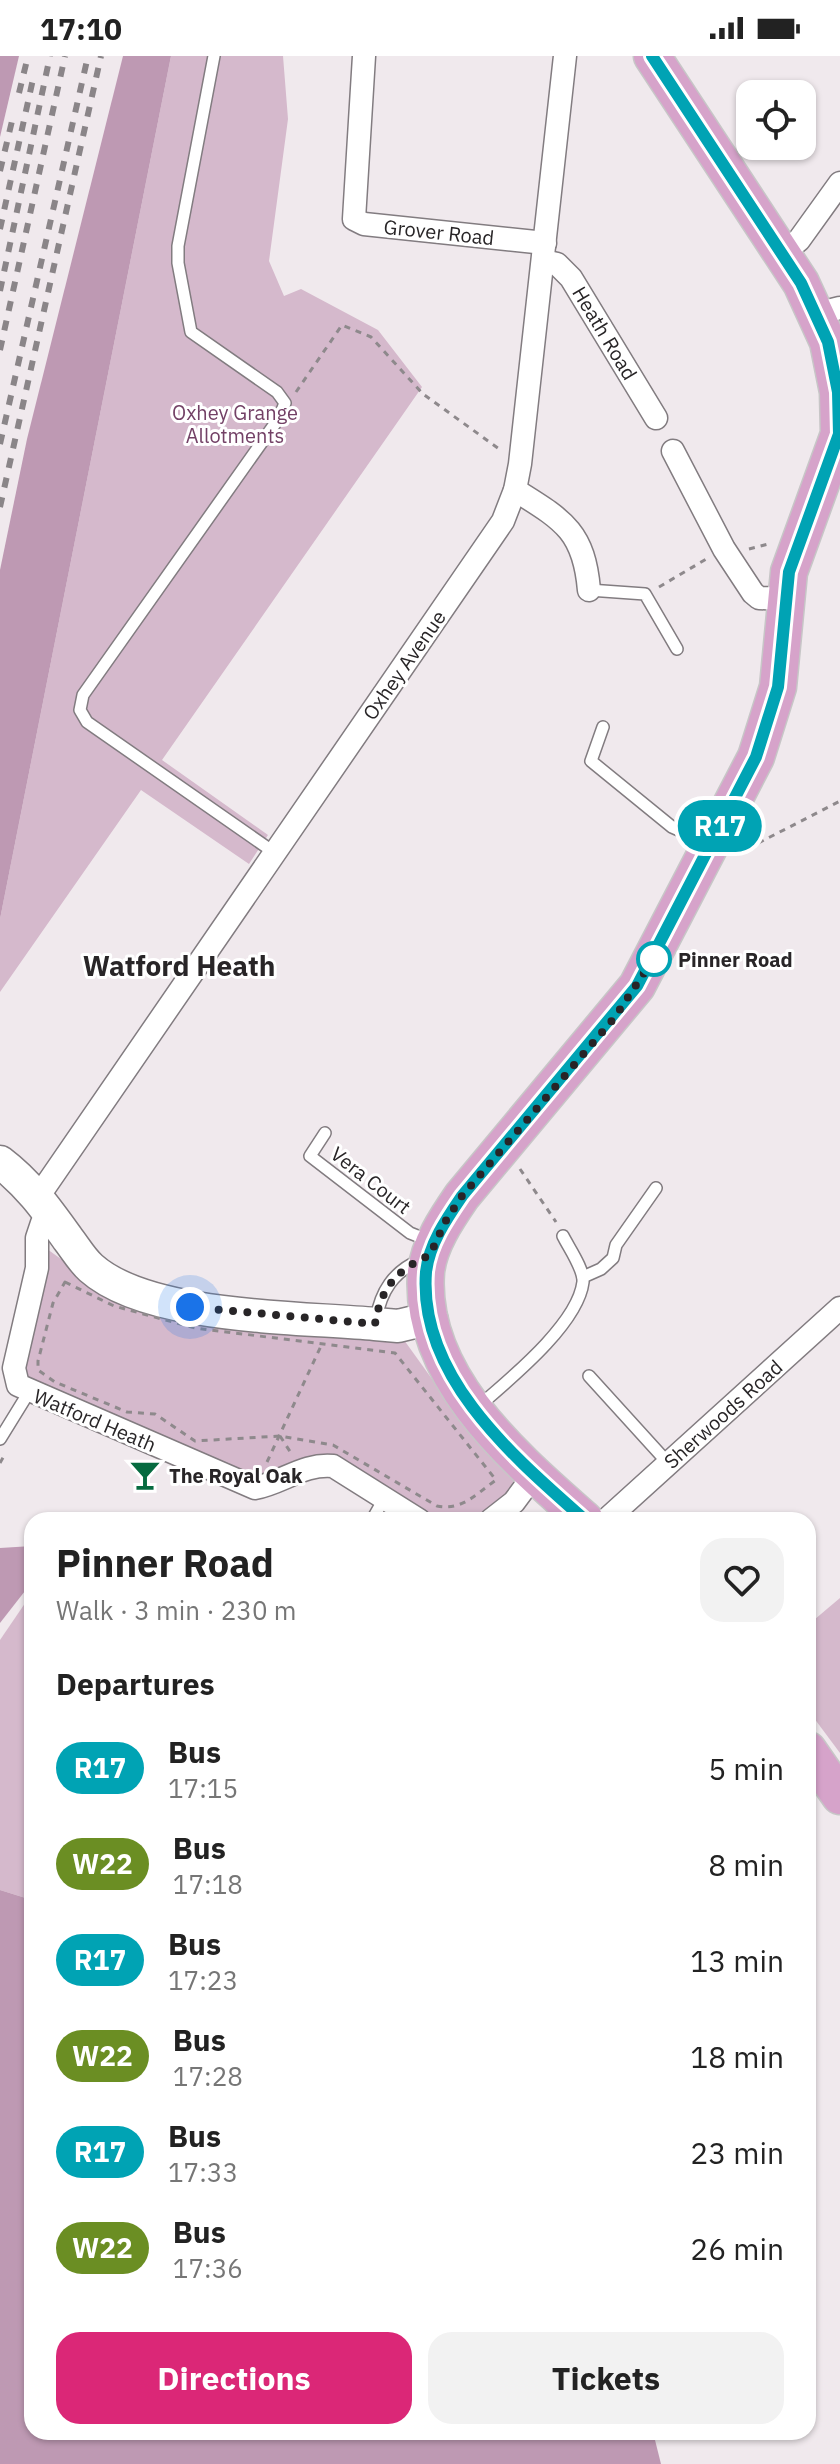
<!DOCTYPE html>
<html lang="en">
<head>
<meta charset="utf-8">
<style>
	body { margin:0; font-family:"IBM Plex Sans",sans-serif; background:#f2f2f2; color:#222; height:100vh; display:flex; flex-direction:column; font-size:30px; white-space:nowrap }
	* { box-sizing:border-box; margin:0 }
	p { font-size:26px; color:#767676 }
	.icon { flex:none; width:44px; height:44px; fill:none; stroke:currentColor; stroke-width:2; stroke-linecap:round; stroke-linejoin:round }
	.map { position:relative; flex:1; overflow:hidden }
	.side { position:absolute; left:24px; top:1456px; width:792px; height:928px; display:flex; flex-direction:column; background:#fff; border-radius:24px; box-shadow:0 2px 6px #0004 }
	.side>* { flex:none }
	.badge { padding:0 16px; border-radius:26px; font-size:28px; line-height:52px }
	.buttons { position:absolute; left:736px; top:24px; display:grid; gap:16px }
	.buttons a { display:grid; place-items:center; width:80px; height:80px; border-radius:16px; background:#fff; box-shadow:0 2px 6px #0004; font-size:40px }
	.you { position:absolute; width:40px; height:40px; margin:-20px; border:6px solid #fff; border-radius:50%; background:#1a73e8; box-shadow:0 0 0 12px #1a73e833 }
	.map>.badge { position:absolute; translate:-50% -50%; box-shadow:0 0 0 4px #fff }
	h2 { padding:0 32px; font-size:30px; line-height:72px }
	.round { display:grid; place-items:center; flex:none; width:84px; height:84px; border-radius:24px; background:#f2f2f2 }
	.headline { display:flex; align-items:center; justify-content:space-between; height:136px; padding:0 32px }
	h1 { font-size:38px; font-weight:700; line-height:60px }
	.primary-button { display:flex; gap:16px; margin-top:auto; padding:16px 32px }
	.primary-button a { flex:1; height:92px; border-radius:24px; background:#db2777; color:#fff; font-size:32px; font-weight:700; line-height:92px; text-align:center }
	.primary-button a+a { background:#f2f2f2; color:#222 }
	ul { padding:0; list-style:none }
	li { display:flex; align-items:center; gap:24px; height:96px; padding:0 32px }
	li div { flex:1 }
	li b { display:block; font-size:30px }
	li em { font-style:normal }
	li .badge { min-width:88px; font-weight:700; text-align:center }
	.status { display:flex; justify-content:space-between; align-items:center; height:56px; padding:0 40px; background:#fff; direction:ltr }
	.status svg { height:22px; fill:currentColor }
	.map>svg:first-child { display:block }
</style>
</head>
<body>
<div class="status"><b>17:10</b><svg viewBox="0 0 49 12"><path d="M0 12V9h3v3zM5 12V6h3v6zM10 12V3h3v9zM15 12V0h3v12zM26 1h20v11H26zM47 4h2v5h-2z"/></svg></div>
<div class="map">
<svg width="840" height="2408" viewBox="0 0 840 2408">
	<rect width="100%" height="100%" fill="#f0e9ed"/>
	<g fill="#d5b9cc">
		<polygon points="171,0 283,0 288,63 269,205 284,240 301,233 378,274 422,331 162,704 268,779 249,808 141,734 0,936 0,863"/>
		<polygon points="47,1193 103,1233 404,1284 473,1380 514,1423 508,1441 467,1464 431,1464 332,1401 257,1429 40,1333 20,1317"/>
		<polygon points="32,1537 32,1844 0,1834 0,1584"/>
		<polygon points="840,1542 840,1697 808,1654 808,1569"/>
	</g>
	<g fill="#be99b3">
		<polygon points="0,0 19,0 0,81"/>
		<polygon points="123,0 171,0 0,863 0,514 27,383"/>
		<polygon points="32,1490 32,1526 0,1567 0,1492"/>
		<polygon points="0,1834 32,1844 32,2376 653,2376 661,2408 0,2408"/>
	</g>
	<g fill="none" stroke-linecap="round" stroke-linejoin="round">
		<defs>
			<g id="lane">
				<polyline points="214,0 178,190 178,207 191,276 277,336 285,347 279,362 83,639 80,654 87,666 275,797"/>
				<polyline points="589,534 645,538 677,593"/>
				<polyline points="603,671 591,705 672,771 706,786"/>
				<polyline points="325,1077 310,1100 410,1177 430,1185"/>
				<polyline points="583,1221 601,1213 613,1202 616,1189 656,1132"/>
				<path d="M 376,1263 C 381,1235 393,1216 420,1204"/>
				<polyline points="589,1320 668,1407"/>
				<path d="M 479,1350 C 510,1323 578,1268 583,1226 C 584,1213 569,1192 563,1180"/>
				<polyline points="0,1383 29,1336"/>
				<polyline points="372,1464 384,1443"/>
			</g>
			<g id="street">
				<polyline points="364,0 354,163 364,168 545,187"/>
				<polyline points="782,198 799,184 840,127"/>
				<polyline points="543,205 557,208 571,222 656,362"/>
				<polyline points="816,258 840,252"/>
				<polyline points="673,395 724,493 753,537 759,542 786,543"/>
				<path d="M 515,434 C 563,464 584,475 589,534"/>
				<polyline points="38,1141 503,465 515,434 520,408 565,0"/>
				<path d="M 51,1159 L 42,1167 L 37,1182 L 37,1212 L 14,1312 L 18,1329 L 255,1432 C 282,1427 304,1407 333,1410 L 419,1464"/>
				<polyline points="491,1464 514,1446 534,1419"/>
				<polyline points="606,1464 840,1252"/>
			</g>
			<path id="secondary" d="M 0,1106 C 29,1128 47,1154 68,1183 C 75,1192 82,1204 91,1212 C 148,1263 300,1261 375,1268 L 398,1270 L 431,1262"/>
			<g id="primary">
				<path d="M 585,1464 C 515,1402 418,1321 426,1216 C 429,1188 447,1162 462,1140 L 637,930 L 756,701 L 778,631 L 789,516 L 839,378 L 838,336 L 828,286 L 801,227 L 652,0"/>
				<polyline points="808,1694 840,1740"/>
			</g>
		</defs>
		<use href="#lane" stroke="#827c80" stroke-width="14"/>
		<use href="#street" stroke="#827c80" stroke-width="25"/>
		<use href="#secondary" stroke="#827c80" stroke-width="35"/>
		<use href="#primary" stroke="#c7c6c7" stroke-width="39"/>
		<g stroke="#8e898c" stroke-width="3" stroke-dasharray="6 6" stroke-linecap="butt">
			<polyline points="296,336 342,269 371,281 423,338 502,395"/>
			<polyline points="749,493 772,487"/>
			<polyline points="659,531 708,502"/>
			<polyline points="737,798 840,745"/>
			<polyline points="520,1113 556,1166"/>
			<path d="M 65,1226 L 114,1250 L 195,1272 L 395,1297 L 496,1424 C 476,1438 462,1455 437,1450 L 333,1389 L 280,1380 L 195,1385 L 155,1358 L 127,1356 L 55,1326 L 38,1314 L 38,1305 L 53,1247 Z"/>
			<polyline points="280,1380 291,1397"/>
			<polyline points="267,1406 321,1290"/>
			<polyline points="0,1407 5,1398"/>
		</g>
		<use href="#lane" stroke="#fff" stroke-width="11"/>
		<use href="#street" stroke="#fff" stroke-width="22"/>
		<use href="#secondary" stroke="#fff" stroke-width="32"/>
		<use href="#primary" stroke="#d6a3ca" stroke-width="36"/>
		<g stroke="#8a8588" stroke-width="6" stroke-dasharray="10 10" stroke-linecap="butt">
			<polyline points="19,37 28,0"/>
			<polyline points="0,115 12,65"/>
			<polyline points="0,173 33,23"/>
			<polyline points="0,235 50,0"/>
			<polyline points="0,294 65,0"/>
			<polyline points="0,388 88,0"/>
			<polyline points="0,451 101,0"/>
		</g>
	</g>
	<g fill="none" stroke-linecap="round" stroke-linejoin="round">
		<defs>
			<path id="line" d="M 585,1464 C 515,1402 418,1321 426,1216 C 429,1188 447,1162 462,1140 L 637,930 L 756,701 L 778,631 L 789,516 L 839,378 L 838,336 L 828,286 L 801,227 L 652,0"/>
		</defs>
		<use href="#line" stroke="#fff" stroke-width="18"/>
		<use href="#line" stroke="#00a3b4" stroke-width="12"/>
		<path stroke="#282527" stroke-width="8" stroke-dasharray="0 14.4" d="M 190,1251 L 375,1268 C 381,1231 397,1214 430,1199 L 445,1166 L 462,1140 L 615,961 L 656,899 L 654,903"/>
	</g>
	<defs>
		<symbol id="bar-bare" viewBox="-9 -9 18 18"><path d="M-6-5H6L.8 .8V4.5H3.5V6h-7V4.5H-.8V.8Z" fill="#066b40" stroke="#fff" stroke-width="2.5" paint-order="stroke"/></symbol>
	</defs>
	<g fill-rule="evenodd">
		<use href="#bar-bare" x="123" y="1397" width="44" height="44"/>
	</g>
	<circle fill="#fff" stroke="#00a3b4" stroke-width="4" cx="654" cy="903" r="16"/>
	<g text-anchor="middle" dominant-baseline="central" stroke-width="6" stroke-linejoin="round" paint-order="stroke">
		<g font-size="20" fill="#282527" stroke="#fff">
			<text transform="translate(439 176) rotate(6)">Grover Road</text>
			<text transform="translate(605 277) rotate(59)">Heath Road</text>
			<text transform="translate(404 609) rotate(-55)">Oxhey Avenue</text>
			<text transform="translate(371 1124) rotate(38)">Vera Court</text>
			<text transform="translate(723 1358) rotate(-42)">Sherwoods Road</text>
			<text transform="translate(95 1364) rotate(23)">Watford Heath</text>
		</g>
		<g font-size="20" fill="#734166" stroke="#fff">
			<text x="235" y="356">Oxhey Grange<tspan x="235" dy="23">Allotments</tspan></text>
		</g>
		<g font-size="20" font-weight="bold" fill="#282527" stroke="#fff" text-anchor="start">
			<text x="678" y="903">Pinner Road</text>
		</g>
		<g font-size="20" font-weight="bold" fill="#282527" stroke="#fff" text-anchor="start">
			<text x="169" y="1419">The Royal Oak</text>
		</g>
		<g font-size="28" font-weight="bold" fill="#282527" stroke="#fff">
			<text x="179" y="909">Watford Heath</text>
		</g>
	</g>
</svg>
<div class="buttons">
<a><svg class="icon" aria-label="locate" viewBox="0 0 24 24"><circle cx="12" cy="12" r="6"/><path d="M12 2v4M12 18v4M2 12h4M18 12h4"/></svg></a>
</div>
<div class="you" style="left:190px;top:1251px"></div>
<b class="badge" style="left:720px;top:770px;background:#00a3b4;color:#fff">R17</b>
<section class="side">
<div class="headline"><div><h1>Pinner Road</h1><p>Walk · 3 min · 230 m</p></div><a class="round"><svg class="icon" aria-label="heart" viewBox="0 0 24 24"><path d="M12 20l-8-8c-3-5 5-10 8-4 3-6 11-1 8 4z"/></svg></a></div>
<h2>Departures</h2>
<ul>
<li><span class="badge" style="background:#00a3b4;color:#fff">R17</span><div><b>Bus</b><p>17:15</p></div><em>5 min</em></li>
<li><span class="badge" style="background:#6b8e23;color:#fff">W22</span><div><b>Bus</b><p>17:18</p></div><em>8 min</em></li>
<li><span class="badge" style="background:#00a3b4;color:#fff">R17</span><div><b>Bus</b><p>17:23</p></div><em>13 min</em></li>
<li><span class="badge" style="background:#6b8e23;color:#fff">W22</span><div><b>Bus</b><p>17:28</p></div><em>18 min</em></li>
<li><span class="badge" style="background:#00a3b4;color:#fff">R17</span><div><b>Bus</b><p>17:33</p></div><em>23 min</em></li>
<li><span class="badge" style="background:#6b8e23;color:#fff">W22</span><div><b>Bus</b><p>17:36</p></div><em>26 min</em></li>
</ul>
<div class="primary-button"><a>Directions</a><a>Tickets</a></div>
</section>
</div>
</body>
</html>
